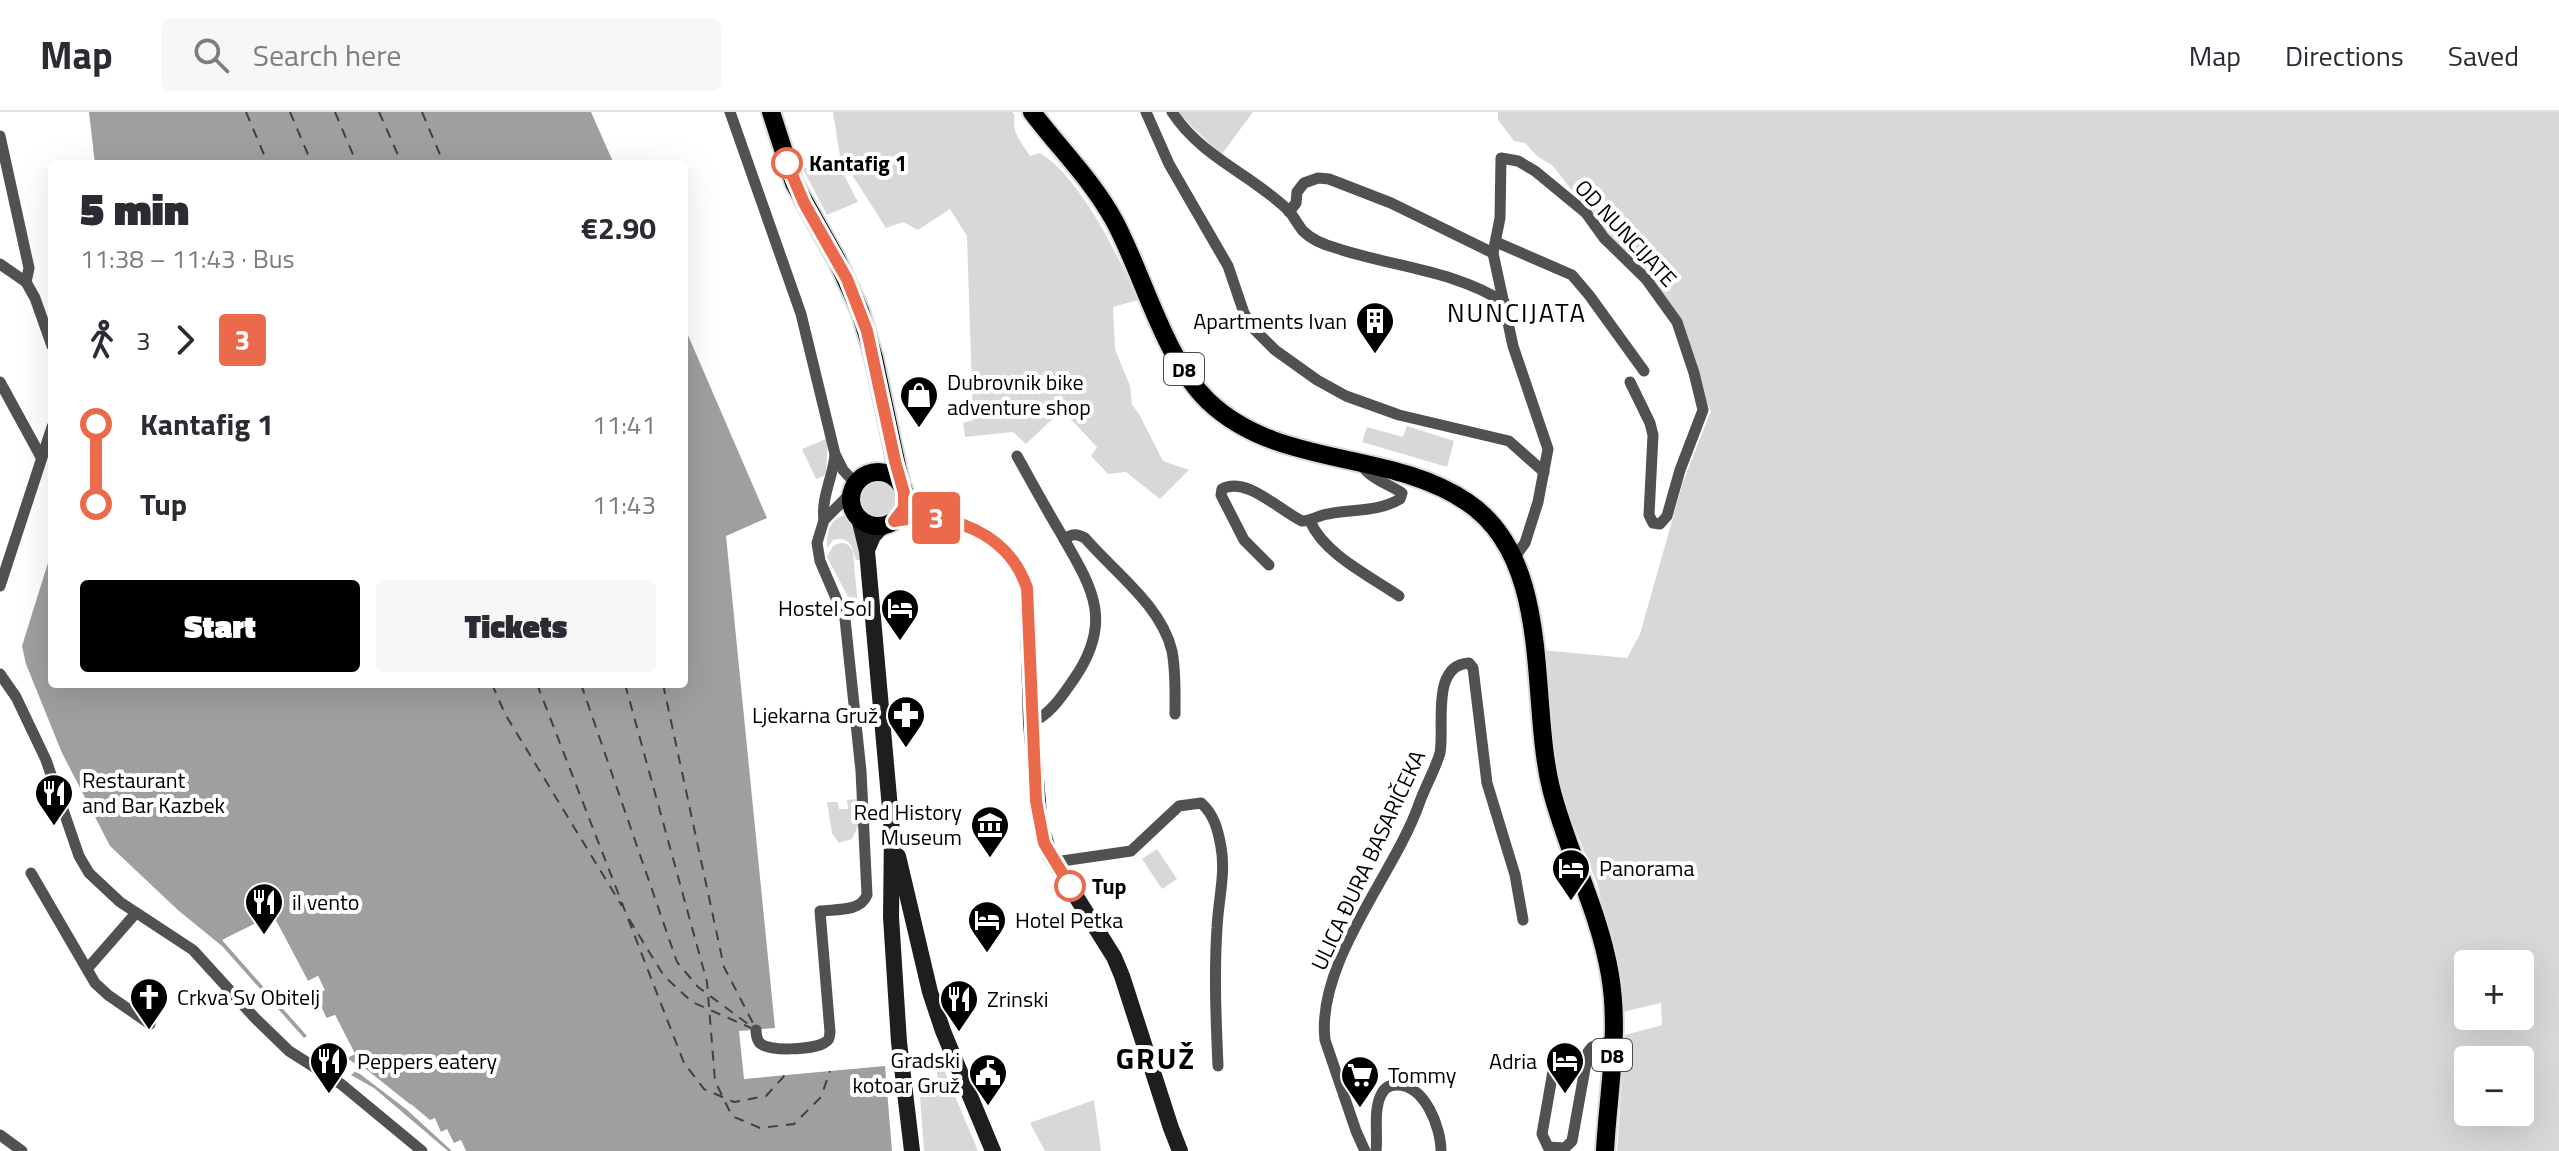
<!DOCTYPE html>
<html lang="en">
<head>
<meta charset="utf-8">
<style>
	body { margin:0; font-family:"Titillium Web",sans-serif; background:#f7f7f7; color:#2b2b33; height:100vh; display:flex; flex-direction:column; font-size:30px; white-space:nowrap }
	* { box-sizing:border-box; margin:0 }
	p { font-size:26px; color:#7c7c81 }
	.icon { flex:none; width:44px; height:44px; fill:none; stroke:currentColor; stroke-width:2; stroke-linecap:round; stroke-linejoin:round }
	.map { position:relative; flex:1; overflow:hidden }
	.panel { position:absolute; left:48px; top:48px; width:640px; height:528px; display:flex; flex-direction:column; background:#fff; border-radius:8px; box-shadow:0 8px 32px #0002 }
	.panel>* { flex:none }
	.badge { padding:0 16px; border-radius:6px; font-size:28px; line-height:52px }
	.fabs { position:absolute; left:2454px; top:838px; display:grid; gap:16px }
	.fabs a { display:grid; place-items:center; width:80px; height:80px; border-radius:8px; background:#fff; box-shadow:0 8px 32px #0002; font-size:40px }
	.map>.badge { position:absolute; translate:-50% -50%; box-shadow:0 0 0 4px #fff }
	.legs { display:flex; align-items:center; gap:12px; height:88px; padding:0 32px; font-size:26px }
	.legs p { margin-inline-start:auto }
	.summary { display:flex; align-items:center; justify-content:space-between; height:136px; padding:0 32px }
	h1 { font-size:44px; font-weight:800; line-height:60px }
	.primary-button { display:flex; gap:16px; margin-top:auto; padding:16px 32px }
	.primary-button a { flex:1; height:92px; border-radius:8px; background:#000; color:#fff; font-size:32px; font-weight:800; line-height:92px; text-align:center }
	.primary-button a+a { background:#f7f7f7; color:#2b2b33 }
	ul { padding:0 32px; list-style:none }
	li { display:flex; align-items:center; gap:28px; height:80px; font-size:30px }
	li i { display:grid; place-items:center; width:12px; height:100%; margin:0 10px; background:currentColor }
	li i::after { content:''; width:20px; height:20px; margin:-10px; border:6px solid; border-radius:50%; background:#fff }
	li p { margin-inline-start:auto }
	li:first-child i { background:linear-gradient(#0000 50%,currentColor 0) }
	li:last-child i { background:linear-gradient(currentColor 50%,#0000 0) }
	header { display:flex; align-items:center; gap:48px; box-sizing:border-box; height:112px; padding:0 40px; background:#fff; border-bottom:2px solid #e1e1e2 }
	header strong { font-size:38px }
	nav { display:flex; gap:44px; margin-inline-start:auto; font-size:28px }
	.search { width:560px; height:72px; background:#f7f7f7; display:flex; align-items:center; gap:20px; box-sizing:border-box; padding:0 28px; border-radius:8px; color:#7c7c81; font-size:30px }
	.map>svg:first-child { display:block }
</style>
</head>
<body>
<header>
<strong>Map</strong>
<div class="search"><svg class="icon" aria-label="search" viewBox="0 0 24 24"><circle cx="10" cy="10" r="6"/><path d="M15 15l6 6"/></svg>Search here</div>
<nav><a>Map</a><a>Directions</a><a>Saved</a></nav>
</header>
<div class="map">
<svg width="2559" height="1039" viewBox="0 0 2559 1039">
	<rect width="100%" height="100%" fill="#fff"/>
	<g fill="#d8d8d8" fill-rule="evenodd">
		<path d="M 833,0 L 1012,0 L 1015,3 C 1011,20 1021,30 1030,44 L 1040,41 C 1079,64 1120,146 1138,188 L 1113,195 L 1115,237 L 1130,274 L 1132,293 L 1139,302 L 1163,349 L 1189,358 L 1160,387 L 1126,360 L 1108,362 L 1091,344 L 1097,335 L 1062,298 L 1026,332 L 1013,320 L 965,325 L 963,311 L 973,308 L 967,124 L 950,97 L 918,118 L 903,110 L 886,116 L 840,44 Z"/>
		<polygon points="1177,0 1253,0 1221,43"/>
		<path d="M 1498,0 L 2559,0 L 2559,1039 L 1617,1039 L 1625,923 L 1662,913 L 1661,891 L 1622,900 L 1616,853 L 1597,771 L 1556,669 L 1542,538 L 1627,546 L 1640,522 L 1683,370 L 1711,299 L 1704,285 L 1689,231 L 1553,54 L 1537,44 L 1525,31 L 1514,29 L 1498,8 ZM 2468,852 L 2520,852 L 2520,904 L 2468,904 ZM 2468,948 L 2520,948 L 2520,1000 L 2468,1000 Z"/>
		<polygon points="834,44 858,90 827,103 803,57"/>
		<polygon points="1407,314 1454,329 1447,355 1362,330 1367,315 1403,325"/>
		<polygon points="828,326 826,360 824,364 816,367 802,337"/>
		<circle cx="878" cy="387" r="17"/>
		<path d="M 845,403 L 851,405 L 861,448 L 856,448 C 852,434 850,424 833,428 L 827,436 C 827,421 828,408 845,403 Z"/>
		<path d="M 840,431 C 847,431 850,433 853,440 L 859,506 L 827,445 L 833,434 Z"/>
		<polygon points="858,687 858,714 852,727 839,731 832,721 827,690 838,690 839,697 848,697 847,688"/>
		<polygon points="1157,737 1177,767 1162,777 1142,747"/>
		<polygon points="940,948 978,1039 924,1039 920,985 939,980 936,952"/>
		<polygon points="1094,988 1101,1039 1045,1039 1030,1011"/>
	</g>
	<g fill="#9f9f9f">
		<polygon points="89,0 591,0 614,52 95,52"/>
		<polygon points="684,214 767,406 726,424 775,916 739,919 744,967 885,954 892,1039 448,1039 374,976 351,963 356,959 406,997 411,993 356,949 354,951 347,946 355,942 335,903 327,907 315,882 324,877 318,864 308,869 273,803 222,828 307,924 304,926 222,834 179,799 110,734 62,641 26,552 22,534 52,438 52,572 684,572"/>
	</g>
	<g fill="#fff">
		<polygon points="273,803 308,869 318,864 325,878 316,882 326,906 335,903 355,942 343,947 350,940 333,908 327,911 323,909 312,883 312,879 319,876 316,869 309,873 305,871 271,808 229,829 226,826"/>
		<polygon points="267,817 272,819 281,838 279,842 268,847 264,845 255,825 257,822"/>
		<polygon points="411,992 430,1008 435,1006 441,1020 447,1017 454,1031 461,1028 466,1039 452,1039 406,997"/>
	</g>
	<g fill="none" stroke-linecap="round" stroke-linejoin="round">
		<g stroke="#404040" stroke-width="2" stroke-dasharray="10 8" stroke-linecap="butt">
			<polyline points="246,0 268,52"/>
			<polyline points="290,0 312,52"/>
			<polyline points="335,0 357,52"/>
			<polyline points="379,0 402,52"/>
			<polyline points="422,0 444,52"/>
			<polyline points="492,572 505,602 622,794"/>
			<polyline points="537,572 684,951 704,977 734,990 766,984 786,962"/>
			<polyline points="581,572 677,850 698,875 752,915"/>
			<polyline points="625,572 707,870 715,969 732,1004 760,1016 794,1012 821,985 830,959"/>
			<polyline points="663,572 724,855 754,913"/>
			<polyline points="629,807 664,864 692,890 751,916"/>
		</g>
		<defs>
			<g id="primary">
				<polyline points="771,0 794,71 837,148 860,199 874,246 901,373"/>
				<path d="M 1032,0 C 1059,36 1093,69 1115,110 C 1144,165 1164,246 1208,289 C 1279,357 1389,337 1467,390 C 1554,448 1529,587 1551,676 C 1567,740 1599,797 1610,863 C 1620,921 1608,981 1605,1039"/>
				<circle cx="878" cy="387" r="27"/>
			</g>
		</defs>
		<use href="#primary" stroke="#dbdbdb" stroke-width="22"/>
		<g stroke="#515151" stroke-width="11">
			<polyline points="730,0 801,202 835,342 843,358 856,372"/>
			<polyline points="1146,0 1169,52 1228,154 1244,201 1253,216 1275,238 1317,268 1346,284 1399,303 1509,329 1544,360"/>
			<path d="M 1172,0 C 1202,46 1253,63 1289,99 C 1294,105 1298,113 1303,119 C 1311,127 1325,133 1336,136 C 1392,155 1455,158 1505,191"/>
			<polyline points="0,24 29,156 26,170 35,186 52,234"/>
			<polyline points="1289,100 1296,91 1297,80 1304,71 1318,66 1329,67 1391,91 1493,141"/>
			<polyline points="1496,130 1572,163 1589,183 1644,259"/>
			<polyline points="0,152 26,170"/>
			<polyline points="0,270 41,345"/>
			<path d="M 1017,344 C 1031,369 1045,395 1060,420 C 1091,474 1115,508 1074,567 C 1062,584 1051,602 1031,611"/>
			<path d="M 824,408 C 821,385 833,365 835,343"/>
			<path d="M 1310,409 C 1324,442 1370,464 1399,484"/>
			<path d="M 1064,427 C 1072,422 1076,421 1085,426 C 1114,460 1161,493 1172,539 C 1176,560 1175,581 1175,602"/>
			<polyline points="1514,446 1525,431 1538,390 1548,337 1513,234 1493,141 1500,106 1501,46 1518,49 1535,59 1586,101 1604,126 1646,167 1677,210 1694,261 1703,298 1680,358 1667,404 1660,412 1653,411 1649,403 1653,323 1650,311 1630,270"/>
			<path d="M 1269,453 L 1244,428 L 1221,383 L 1222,377 C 1246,364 1279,398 1302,409 C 1312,409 1318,403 1328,402 C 1352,397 1378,400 1400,387 L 1402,381 C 1387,371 1371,368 1361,352"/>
			<polyline points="0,474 52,315"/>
			<polyline points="0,562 16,585 46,648 79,744 89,761 120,790 193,838 255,906 289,939 341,972 422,1039"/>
			<path d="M 1055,750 L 1131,739 L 1179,694 L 1201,691 C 1214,702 1218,718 1221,735 C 1226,761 1218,790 1217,816 C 1214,862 1216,908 1218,954"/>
			<polyline points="31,761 95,871 108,883 150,912"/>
			<polyline points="87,857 136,801"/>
			<path d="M 756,918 C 756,921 757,927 759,930 C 767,941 814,937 824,931 C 830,928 829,926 830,920 L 820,799 C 837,797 860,800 867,783 L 861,659 L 845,507 L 820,449 L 817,431 L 824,408 L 853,379"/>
			<polyline points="1556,942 1542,1022 1548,1035 1565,1036 1572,1029 1588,940 1592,935 1613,928"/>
			<polyline points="0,1023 22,1039"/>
			<path d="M 1365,1039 L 1356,1019 L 1325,928 C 1316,850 1394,763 1419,692 C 1425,675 1435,658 1440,641 C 1445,616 1430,553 1469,551 L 1473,556 L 1487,671 L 1515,763 L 1523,808"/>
			<path d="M 1376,1039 C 1378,1022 1373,999 1381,983 C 1384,976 1389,973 1396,973 C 1425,972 1441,1016 1441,1039"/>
		</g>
		<g stroke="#1e1e1e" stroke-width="16">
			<polyline points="904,381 915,396 932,405"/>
			<polyline points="859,406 867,439 892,719 891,805 899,930 912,1039"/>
			<path d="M 894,409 C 950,398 1008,419 1027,476 L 1031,611 L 1040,712 L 1050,743 L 1114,845 L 1122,864 L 1171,1016 L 1180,1039"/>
			<polyline points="867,438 873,424 883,413"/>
			<polyline points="898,744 930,880 943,919 993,1039"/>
		</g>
		<use href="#primary" stroke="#000" stroke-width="18"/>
	</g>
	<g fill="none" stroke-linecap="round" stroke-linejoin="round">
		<defs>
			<path id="line-1" d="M 787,51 L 804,91 L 847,167 L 867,219 L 895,349 L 904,381 L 904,396 L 894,409 C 949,398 1008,420 1027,476 L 1036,689 L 1044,731 L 1070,774"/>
		</defs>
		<use href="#line-1" stroke="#fff" stroke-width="18"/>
		<use href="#line-1" stroke="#eb6a4b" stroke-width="12"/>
	</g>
	<defs>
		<symbol id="building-pin" viewBox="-11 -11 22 30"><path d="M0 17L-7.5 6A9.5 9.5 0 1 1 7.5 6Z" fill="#000" stroke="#fff"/><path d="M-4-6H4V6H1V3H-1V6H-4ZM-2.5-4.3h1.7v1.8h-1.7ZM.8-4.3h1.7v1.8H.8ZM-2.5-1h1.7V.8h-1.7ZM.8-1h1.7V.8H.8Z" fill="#fff"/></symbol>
		<symbol id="shop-pin" viewBox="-11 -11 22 30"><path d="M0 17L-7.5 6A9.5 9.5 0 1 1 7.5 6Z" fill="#000" stroke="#fff"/><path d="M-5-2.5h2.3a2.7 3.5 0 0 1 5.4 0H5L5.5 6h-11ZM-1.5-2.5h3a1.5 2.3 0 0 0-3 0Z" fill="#fff"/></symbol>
		<symbol id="hotel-pin" viewBox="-11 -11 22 30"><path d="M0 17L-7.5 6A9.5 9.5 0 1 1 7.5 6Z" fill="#000" stroke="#fff"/><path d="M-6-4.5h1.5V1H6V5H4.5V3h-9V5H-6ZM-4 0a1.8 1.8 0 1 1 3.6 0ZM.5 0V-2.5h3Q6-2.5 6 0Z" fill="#fff"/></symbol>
		<symbol id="pharmacy-pin" viewBox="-11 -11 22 30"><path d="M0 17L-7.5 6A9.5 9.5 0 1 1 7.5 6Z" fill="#000" stroke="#fff"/><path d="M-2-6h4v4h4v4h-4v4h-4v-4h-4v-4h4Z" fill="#fff"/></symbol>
		<symbol id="restaurant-pin" viewBox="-11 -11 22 30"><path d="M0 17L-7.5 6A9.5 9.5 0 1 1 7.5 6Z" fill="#000" stroke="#fff"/><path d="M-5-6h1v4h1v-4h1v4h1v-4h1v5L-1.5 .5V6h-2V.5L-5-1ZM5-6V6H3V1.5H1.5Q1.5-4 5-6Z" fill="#fff"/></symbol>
		<symbol id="museum-pin" viewBox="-11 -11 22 30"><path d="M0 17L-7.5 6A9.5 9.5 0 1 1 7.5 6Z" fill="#000" stroke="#fff"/><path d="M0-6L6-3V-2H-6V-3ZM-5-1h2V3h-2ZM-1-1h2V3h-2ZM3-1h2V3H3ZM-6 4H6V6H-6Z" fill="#fff"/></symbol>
		<symbol id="church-pin" viewBox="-11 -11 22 30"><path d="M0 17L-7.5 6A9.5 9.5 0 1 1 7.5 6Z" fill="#000" stroke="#fff"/><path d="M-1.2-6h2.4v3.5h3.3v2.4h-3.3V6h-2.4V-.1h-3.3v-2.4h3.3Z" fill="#fff"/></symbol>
		<symbol id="civic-pin" viewBox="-11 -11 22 30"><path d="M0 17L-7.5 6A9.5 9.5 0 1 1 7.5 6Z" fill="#000" stroke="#fff"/><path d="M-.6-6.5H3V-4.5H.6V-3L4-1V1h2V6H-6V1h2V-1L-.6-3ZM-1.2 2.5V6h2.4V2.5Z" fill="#fff"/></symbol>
		<symbol id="supermarket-pin" viewBox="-11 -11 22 30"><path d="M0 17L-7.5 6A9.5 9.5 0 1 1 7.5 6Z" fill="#000" stroke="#fff"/><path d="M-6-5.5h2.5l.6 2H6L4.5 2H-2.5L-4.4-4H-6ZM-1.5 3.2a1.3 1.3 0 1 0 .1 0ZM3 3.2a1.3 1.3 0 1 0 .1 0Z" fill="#fff"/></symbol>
	</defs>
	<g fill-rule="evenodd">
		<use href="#building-pin" x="1353" y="187" width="44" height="60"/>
		<use href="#shop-pin" x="897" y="261" width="44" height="60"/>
		<use href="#hotel-pin" x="878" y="474" width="44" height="60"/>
		<use href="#pharmacy-pin" x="884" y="581" width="44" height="60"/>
		<use href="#restaurant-pin" x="32" y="659" width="44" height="60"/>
		<use href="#museum-pin" x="968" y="691" width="44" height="60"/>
		<use href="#hotel-pin" x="1549" y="734" width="44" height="60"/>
		<use href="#restaurant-pin" x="242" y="768" width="44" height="60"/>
		<use href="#hotel-pin" x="965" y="786" width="44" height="60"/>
		<use href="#church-pin" x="127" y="863" width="44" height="60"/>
		<use href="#restaurant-pin" x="937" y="865" width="44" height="60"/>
		<use href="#restaurant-pin" x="307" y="927" width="44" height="60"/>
		<use href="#hotel-pin" x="1543" y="927" width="44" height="60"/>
		<use href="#civic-pin" x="966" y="939" width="44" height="60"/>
		<use href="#supermarket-pin" x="1338" y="941" width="44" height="60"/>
	</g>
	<g fill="#fff" stroke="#eb6a4b" stroke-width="4">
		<circle cx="787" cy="51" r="14"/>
		<circle cx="1070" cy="774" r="14"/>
	</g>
	<g text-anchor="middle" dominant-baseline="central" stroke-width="8" stroke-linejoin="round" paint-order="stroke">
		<g fill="#fff" stroke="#4c4c4c" stroke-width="2">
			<rect x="1164" y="241" width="40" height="32" rx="6"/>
			<rect x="1592" y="927" width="40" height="32" rx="6"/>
		</g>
		<g font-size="20" font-weight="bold" fill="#000">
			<text x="1184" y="257">D8</text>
			<text x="1612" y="943">D8</text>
		</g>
		<g font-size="22" font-weight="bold" fill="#000" stroke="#fff" text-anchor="start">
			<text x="809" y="51">Kantafig 1</text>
			<text x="1092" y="774">Tup</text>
		</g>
		<g font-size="22" fill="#000" stroke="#fff">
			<text transform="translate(1626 121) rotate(47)">OD NUNCIJATE</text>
			<text transform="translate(1368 748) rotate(-65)">ULICA ĐURA BASARIČEKA</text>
		</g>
		<g font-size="22" fill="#000" stroke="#fff" text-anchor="start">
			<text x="1347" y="209" text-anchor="end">Apartments Ivan</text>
			<text x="947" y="270">Dubrovnik bike<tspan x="947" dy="25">adventure shop</tspan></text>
			<text x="872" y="496" text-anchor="end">Hostel Sol</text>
			<text x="878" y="603" text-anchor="end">Ljekarna Gruž</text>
			<text x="82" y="668">Restaurant<tspan x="82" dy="25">and Bar Kazbek</tspan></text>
			<text x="962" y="700" text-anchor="end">Red History<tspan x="962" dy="25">Museum</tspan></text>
			<text x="1599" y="756">Panorama</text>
			<text x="292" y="790">il vento</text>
			<text x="1015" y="808">Hotel Petka</text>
			<text x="177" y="885">Crkva Sv Obitelj</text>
			<text x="987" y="887">Zrinski</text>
			<text x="960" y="948" text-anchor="end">Gradski<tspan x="960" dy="25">kotoar Gruž</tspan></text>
			<text x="357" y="949">Peppers eatery</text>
			<text x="1537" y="949" text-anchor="end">Adria</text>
			<text x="1388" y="963">Tommy</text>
		</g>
		<g font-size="26" letter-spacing="2" fill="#000" stroke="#fff">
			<text x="1517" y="200">NUNCIJATA</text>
		</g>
		<g font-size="30" font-weight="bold" letter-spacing="2" fill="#000" stroke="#fff">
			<text x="1156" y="946">GRUŽ</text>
		</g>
	</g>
</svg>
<div class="fabs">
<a>+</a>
<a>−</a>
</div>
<b class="badge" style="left:936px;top:406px;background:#eb6a4b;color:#fff">3</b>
<section class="panel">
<div class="summary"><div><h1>5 min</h1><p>11:38 – 11:43 · Bus</p></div><b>€2.90</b></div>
<div class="legs"><svg class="icon" aria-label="walk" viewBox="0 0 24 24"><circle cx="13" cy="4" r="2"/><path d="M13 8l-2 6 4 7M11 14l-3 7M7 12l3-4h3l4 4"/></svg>3<svg class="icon" aria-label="forward" viewBox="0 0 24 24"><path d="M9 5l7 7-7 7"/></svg><b class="badge" style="background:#eb6a4b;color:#fff">3</b></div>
<ul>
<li><i style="color:#eb6a4b"></i><b>Kantafig 1</b><p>11:41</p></li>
<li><i style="color:#eb6a4b"></i><b>Tup</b><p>11:43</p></li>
</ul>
<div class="primary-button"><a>Start</a><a>Tickets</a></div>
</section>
</div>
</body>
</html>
